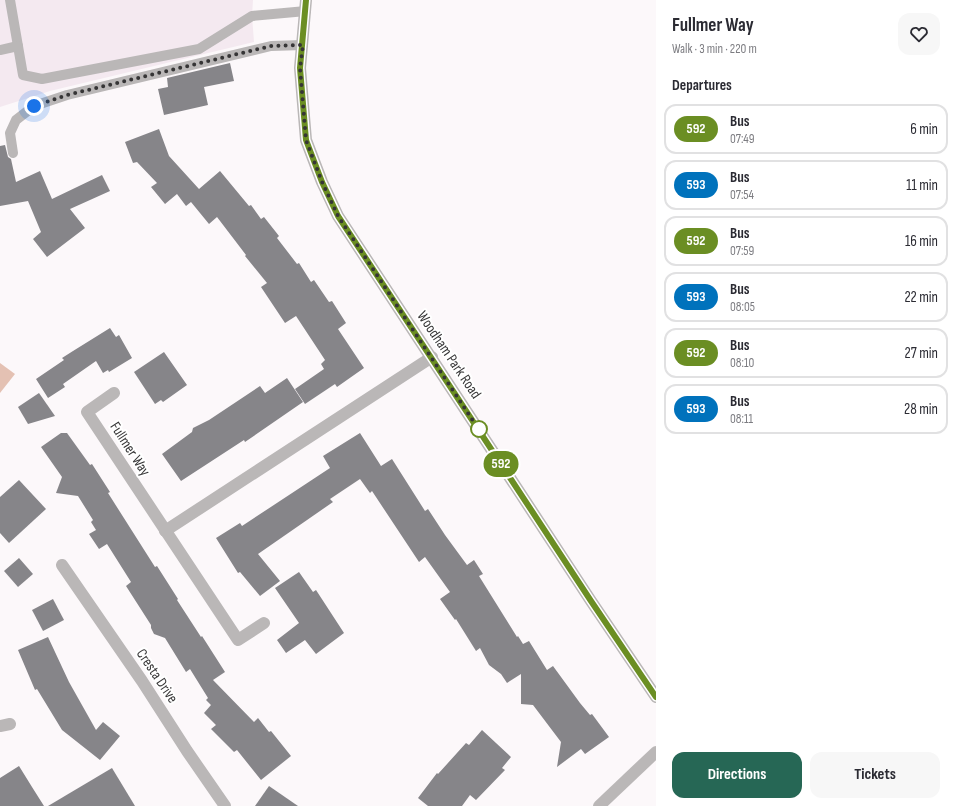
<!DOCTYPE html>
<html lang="en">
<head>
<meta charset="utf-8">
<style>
	body { margin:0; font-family:"Sofia Sans Condensed",sans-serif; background:#f7f7f7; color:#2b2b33; height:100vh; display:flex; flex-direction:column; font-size:15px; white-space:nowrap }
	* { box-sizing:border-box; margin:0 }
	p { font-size:13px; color:#7c7c81 }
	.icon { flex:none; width:22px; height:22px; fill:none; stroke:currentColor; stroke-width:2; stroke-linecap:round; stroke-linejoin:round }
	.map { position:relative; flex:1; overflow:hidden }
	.side { display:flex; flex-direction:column; background:#fff; width:300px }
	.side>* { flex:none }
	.badge { padding:0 8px; border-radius:13px; font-size:14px; line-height:26px }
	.you { position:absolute; width:20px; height:20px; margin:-10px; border:3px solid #fff; border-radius:50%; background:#1a73e8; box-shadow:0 0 0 6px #1a73e833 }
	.map>.badge { position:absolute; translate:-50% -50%; box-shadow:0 0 0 2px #fff }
	h2 { padding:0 16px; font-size:15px; line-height:36px }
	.round { display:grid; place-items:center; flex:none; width:42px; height:42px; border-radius:12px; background:#f7f7f7 }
	.head { display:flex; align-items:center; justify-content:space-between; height:68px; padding:0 16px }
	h1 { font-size:19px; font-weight:700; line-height:30px }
	.cta { display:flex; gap:8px; margin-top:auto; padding:8px 16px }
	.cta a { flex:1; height:46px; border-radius:12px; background:#266755; color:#fff; font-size:16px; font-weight:700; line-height:46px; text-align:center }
	.cta a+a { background:#f7f7f7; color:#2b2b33 }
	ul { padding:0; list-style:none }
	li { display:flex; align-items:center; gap:12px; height:50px; margin:0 8px 6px; padding:0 8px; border:2px solid #e1e1e2; border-radius:12px }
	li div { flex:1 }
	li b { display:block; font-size:15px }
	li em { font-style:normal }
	li .badge { min-width:44px; font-weight:700; text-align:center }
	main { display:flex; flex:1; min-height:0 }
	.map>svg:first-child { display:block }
</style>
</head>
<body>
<main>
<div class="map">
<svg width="656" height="806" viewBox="0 0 656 806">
	<rect width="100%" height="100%" fill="#fcf8fa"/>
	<polygon fill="#f4e9f0" points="0,0 253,0 252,16 254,42 50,91 0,107"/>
	<polygon fill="#e4c1b3" points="0,363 15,374 0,393"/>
	<g fill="#868589">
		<polygon points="230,63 234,81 204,87 208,105 164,115 158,89 168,87 167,78"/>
		<polygon points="159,129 169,156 199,189 220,171 249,206 251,205 261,219 264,217 279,236 277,238 297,264 299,263 311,282 314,280 329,302 332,301 346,323 338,329 364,368 337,387 335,384 305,404 295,389 324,369 321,364 325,360 296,316 285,323 261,287 267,283 245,256 246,255 217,217 209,224 191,202 186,206 177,194 165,204 151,187 157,183 137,162 133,163 125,142"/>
		<polygon points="5,145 8,157 11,159 16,182 40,171 52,199 102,175 110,191 70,209 85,228 47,257 33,239 41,232 28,201 0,206 0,146"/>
		<polygon points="110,328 116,337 119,335 132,358 109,372 108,370 103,373 96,361 63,384 65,387 48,398 36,379 64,360 62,358 73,351"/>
		<polygon points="164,352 187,385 163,402 161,400 155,404 134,372"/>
		<polygon points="287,378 303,402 245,442 244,440 181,481 162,454 192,432 193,428 209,420 260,386 265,393"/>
		<polygon points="39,393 55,416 28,424 18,407"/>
		<polygon points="61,433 67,433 90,465 92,464 110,492 108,493 155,567 157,566 178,599 177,600 201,637 202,636 225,672 213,680 254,722 258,718 269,732 271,731 291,756 261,780 237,750 234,752 211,729 216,725 204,713 211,705 206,700 208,698 190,669 186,672 165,638 154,634 151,628 151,625 126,586 131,582 107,544 99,549 89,534 96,530 91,522 93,520 78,496 56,493 62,477 41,447"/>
		<polygon points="360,433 381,466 392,459 425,511 428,509 445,535 467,565 474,560 483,574 479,576 517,637 518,636 523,644 529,641 547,670 553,666 580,703 590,715 592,714 609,737 585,754 581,749 557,767 561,742 533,705 521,704 521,674 507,683 501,674 489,665 480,648 476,651 456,619 455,620 440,599 450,592 425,557 419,562 372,491 370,493 360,479 330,499 333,502 258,554 280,581 260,596 240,572 238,573 216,538 240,523 242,526 330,468 323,456"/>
		<polygon points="19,480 46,509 9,543 0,533 0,497"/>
		<polygon points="19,558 33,574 18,587 4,571"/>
		<polygon points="299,572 313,592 316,590 344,633 316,654 305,640 286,653 277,640 299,623 275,588"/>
		<polygon points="53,599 64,620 43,631 32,610"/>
		<polygon points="48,637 69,682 96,730 103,722 120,736 100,760 62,730 37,689 35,690 18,650"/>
		<polygon points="482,730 511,757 502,768 505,770 476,800 470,795 462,806 428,806 418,798 437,773 438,774 466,743 469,745"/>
		<polygon points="19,766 32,787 44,806 0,806 0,778"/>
		<polygon points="112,768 135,806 48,806"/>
		<polygon points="269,786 298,806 255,806"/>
	</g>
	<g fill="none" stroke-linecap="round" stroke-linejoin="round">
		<g stroke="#bab7b7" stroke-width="10">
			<polyline points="10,0 23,75 42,79 199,49 252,16 306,11"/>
			<polyline points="0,50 18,46"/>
			<polyline points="13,153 10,133 16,120 34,106 67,95 271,46 303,45"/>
		</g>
		<g stroke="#bab7b7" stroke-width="12">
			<polyline points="114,393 87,412 238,640 264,623"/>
			<polyline points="165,531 432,357"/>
			<polyline points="62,565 142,681 187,751 225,806"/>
			<polyline points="0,726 10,724"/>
		</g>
		<g stroke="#bab7b7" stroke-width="12">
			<polyline points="306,0 300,68 306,140 322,182 338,216 591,601 656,697"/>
			<polyline points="599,806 656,752"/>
		</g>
	</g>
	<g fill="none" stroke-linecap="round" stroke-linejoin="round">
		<defs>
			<polyline id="line" points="306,0 300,68 306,140 322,182 338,216 591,601 656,697"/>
		</defs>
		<use href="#line" stroke="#fff" stroke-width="9"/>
		<use href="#line" stroke="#6b8e23" stroke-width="6"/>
		<polyline stroke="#363536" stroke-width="4" stroke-dasharray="0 7.2" points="34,106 67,95 271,46 303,45 300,68 306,140 322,182 338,216 479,430 479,429"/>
	</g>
	<circle fill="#fff" stroke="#6b8e23" stroke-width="2" cx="479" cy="429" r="8"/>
	<g text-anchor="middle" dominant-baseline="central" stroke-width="4" stroke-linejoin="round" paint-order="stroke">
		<g font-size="15" fill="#363536" stroke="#fff">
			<text transform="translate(449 355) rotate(56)">Woodham Park Road</text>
			<text transform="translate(130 449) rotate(57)">Fullmer Way</text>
			<text transform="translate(157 676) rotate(56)">Cresta Drive</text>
		</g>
	</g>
</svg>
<div class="you" style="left:34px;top:106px"></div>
<b class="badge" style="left:501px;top:464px;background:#6b8e23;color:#fff">592</b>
</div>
<section class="side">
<div class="head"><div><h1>Fullmer Way</h1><p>Walk · 3 min · 220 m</p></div><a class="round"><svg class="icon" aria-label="heart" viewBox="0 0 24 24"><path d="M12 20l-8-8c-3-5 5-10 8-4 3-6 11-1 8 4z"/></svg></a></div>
<h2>Departures</h2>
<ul>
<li><span class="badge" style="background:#6b8e23;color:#fff">592</span><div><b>Bus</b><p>07:49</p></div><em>6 min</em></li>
<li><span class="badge" style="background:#0072bc;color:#fff">593</span><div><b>Bus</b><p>07:54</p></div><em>11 min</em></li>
<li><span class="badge" style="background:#6b8e23;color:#fff">592</span><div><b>Bus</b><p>07:59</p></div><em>16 min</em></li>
<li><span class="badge" style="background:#0072bc;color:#fff">593</span><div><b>Bus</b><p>08:05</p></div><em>22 min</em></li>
<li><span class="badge" style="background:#6b8e23;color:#fff">592</span><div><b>Bus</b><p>08:10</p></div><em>27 min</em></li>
<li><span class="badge" style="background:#0072bc;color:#fff">593</span><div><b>Bus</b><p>08:11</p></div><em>28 min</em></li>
</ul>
<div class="cta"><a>Directions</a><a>Tickets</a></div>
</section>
</main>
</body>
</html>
